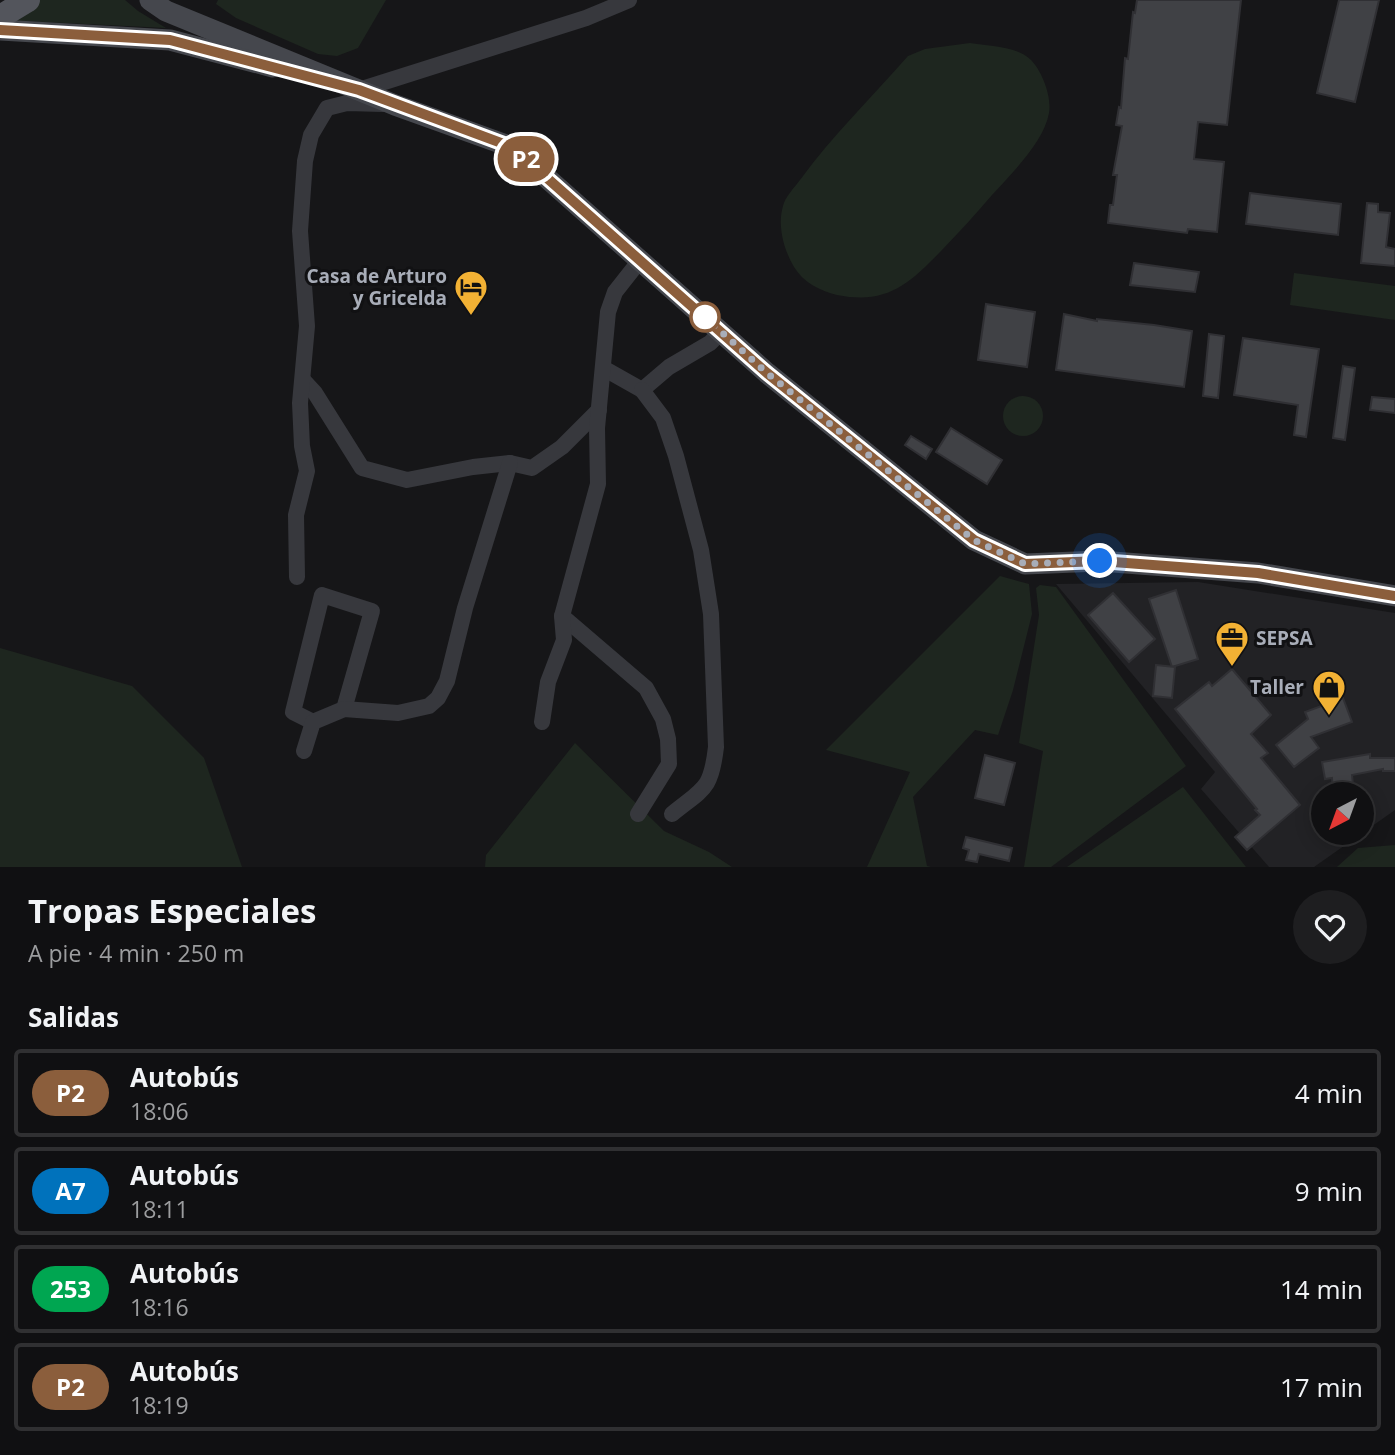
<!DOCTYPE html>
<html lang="es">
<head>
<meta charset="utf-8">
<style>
	body { margin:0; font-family:"Open Sans",sans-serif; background:#1e1e20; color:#f1f3f6; height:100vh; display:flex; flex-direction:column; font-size:26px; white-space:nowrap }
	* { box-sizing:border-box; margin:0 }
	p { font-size:23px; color:#9c9d9f }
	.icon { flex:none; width:38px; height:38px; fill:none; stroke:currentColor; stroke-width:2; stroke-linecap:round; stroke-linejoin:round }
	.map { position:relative; height:867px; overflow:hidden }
	.side { display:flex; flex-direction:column; background:#101012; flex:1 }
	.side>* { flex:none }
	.badge { padding:0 14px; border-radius:23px; font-size:24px; line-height:46px }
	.needle { width:46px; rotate:221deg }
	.controls { position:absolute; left:1311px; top:782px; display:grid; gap:14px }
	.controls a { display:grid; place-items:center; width:63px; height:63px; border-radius:50%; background:#101012; box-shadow:0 4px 18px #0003,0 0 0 2px #303032; font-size:35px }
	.you { position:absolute; width:35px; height:35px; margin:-18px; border:5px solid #fff; border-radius:50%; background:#1a73e8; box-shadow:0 0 0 10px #1a73e833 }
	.map>.badge { position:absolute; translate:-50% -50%; box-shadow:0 0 0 4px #fff }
	h2 { padding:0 28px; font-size:26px; line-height:63px }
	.round { display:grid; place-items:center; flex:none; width:74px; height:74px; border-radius:37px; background:#1e1e20 }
	.overview { display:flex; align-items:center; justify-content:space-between; height:119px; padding:0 28px }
	h1 { font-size:33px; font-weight:700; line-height:52px }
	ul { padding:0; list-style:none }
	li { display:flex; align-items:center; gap:21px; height:88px; margin:0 14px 10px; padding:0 14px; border:4px solid #303032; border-radius:7px }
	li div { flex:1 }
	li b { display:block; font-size:26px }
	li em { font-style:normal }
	li .badge { min-width:77px; font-weight:700; text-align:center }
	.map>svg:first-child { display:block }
</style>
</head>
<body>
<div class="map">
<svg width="1395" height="867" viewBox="0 0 1395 867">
	<rect width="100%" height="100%" fill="#161618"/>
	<path fill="#222225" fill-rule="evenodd" d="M 1198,582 L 1395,613 L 1395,810 L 1314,867 L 1269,867 L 1201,789 L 1215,772 L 1056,584 ZM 1323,794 L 1362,794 L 1362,833 L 1323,833 Z"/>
	<g fill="#1e261f">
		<polygon points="36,0 125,0 138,11 166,28 4,20"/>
		<polygon points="218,0 386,0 358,48 337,56 318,54 236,18 216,4"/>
		<path d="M 970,43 C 988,46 1017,46 1031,60 C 1042,71 1052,97 1049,113 C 1044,142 1011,174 992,195 C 976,214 959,232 942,250 C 909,284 887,305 837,295 C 820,291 803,282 794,267 C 784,250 777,226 783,206 C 785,197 794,188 800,180 C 832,136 872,97 908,56 L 925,49 Z"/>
		<polygon points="1294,273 1395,286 1395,320 1290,305"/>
		<circle cx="1023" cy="416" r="20"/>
		<polygon points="1000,576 1029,584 1032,614 1013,690 998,735 975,730 913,797 927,866 931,867 867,867 910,772 826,750"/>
		<polygon points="1040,585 1056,587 1186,766 1051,867 1024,867 1043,751 1019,743 1039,615 1036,588"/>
		<polygon points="0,648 132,686 204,758 242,867 0,867"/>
		<polygon points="575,743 664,831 709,852 732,867 485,867 486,855"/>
		<polygon points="1183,787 1246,867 1067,867"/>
		<polygon points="1395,845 1395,867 1337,867 1358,848"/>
	</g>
	<g fill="#404145" stroke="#303034" stroke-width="2">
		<polygon points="1137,0 1241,0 1227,125 1198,122 1194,159 1224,162 1217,232 1188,229 1187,233 1108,223 1110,205 1113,205 1117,175 1113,175 1122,126 1116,125 1119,107 1121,108 1125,58 1128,59 1133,12 1135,13"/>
		<polygon points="1339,0 1379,0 1355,102 1317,93"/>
		<polygon points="1250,193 1341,204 1338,235 1246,224"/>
		<polygon points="1367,203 1378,204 1378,212 1390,213 1386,247 1395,249 1395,266 1361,263"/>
		<polygon points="1134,263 1199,272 1195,292 1130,285"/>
		<polygon points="986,304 1035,312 1027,367 978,360"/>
		<polygon points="1064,314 1097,321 1097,319 1154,325 1192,331 1184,387 1056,370"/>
		<polygon points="1209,334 1224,336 1218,398 1203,396"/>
		<polygon points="1243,338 1319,349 1306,437 1294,435 1298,405 1234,395"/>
		<polygon points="1343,366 1355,368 1345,440 1333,438"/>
		<polygon points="1372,397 1395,399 1395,413 1370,410"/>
		<polygon points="951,428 1002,460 987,484 936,452"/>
		<polygon points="911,436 932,449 926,459 905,445"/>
		<polygon points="1176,590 1198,659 1172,667 1149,599"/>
		<polygon points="1113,593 1155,639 1129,662 1088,615"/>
		<polygon points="1156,665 1175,667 1172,698 1153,696"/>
		<polygon points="1232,669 1271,715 1251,734 1268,753 1261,758 1300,805 1247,850 1235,837 1260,815 1255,810 1257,809 1175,709 1209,682 1212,686"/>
		<polygon points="1343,698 1352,722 1311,737 1319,748 1294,767 1276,745 1308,719 1305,712"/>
		<polygon points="1370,754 1370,758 1395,758 1395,771 1383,771 1383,769 1352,775 1354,794 1333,794 1332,778 1325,779 1322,762"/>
		<polygon points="985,755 1015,763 1004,805 975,798"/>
		<polygon points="966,837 1012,848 1009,861 979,854 977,862 966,860 969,850 963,848"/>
	</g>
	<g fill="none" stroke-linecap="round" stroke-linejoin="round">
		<g stroke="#37383d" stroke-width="16">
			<polyline points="359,90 586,18 629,0"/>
			<polyline points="603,368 642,390 669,367 710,343 721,332"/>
			<polyline points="303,380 315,393 362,468 407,480 473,467 510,463 532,468 562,447 599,410"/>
			<path d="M 642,390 L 663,418 L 676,456 L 701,550 L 711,614 L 716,747 C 711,790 704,788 672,814"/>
			<polyline points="297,577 296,515 307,471 302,446 300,403 307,326 300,231 305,161 311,135 327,108 347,103 383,104"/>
			<polyline points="562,616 646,688 663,719 668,739 669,764 638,814"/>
			<polyline points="313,722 293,712 322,595 372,611 344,709"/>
			<polyline points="542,722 548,682 564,640 562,616 598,484 597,428 608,312 615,292 641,259"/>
			<polyline points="304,751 313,722 344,709 398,713 429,706 438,698 447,681 465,608 510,463"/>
		</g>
		<g stroke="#45474d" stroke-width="21">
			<polyline points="150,0 166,11 395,105 512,147 767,373 974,540 1025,564 1100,561 1258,573 1395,596"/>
			<polyline points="0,30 170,40 273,67"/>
		</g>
		<polyline stroke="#53555c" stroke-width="24" points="0,17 28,0"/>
	</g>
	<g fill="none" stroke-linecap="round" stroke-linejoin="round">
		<defs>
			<polyline id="line" points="0,30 170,40 359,90 512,147 767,373 974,540 1025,564 1100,561 1258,573 1395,596"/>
		</defs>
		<use href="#line" stroke="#fff" stroke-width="16"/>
		<use href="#line" stroke="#8b5e3c" stroke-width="10"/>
		<polyline stroke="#a8adb8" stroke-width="7" stroke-dasharray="0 12.6" points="705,317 767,373 974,540 1025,564 1100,561"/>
	</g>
	<defs>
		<symbol id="hotel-pin" viewBox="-11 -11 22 30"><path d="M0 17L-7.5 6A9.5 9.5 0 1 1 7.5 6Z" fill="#f2b134" stroke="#111113"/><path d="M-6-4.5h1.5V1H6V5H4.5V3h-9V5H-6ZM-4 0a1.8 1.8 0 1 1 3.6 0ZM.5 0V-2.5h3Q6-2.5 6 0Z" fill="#111"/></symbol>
		<symbol id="office-pin" viewBox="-11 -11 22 30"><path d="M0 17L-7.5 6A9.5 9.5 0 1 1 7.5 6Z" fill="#f2b134" stroke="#111113"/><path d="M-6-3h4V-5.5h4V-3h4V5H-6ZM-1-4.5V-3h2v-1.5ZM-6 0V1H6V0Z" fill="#111"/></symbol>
		<symbol id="shop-pin" viewBox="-11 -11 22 30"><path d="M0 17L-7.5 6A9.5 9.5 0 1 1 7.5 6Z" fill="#f2b134" stroke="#111113"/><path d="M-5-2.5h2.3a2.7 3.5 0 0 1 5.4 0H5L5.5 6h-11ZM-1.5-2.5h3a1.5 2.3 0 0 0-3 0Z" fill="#111"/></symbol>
	</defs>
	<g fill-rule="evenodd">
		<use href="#hotel-pin" x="452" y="268" width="38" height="52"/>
		<use href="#office-pin" x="1213" y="619" width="38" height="52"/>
		<use href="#shop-pin" x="1310" y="668" width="38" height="52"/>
	</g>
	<circle fill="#fff" stroke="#8b5e3c" stroke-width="3.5" cx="705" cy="317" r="14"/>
	<g text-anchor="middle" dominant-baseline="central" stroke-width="6" stroke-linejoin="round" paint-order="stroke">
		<g font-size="19" font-weight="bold" fill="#a8adb8" stroke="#111113" text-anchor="end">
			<text x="447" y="276">Casa de Arturo<tspan x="447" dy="22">y Gricelda</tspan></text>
			<text x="1256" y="638" text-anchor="start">SEPSA</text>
			<text x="1304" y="687">Taller</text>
		</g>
	</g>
</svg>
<div class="controls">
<a><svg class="needle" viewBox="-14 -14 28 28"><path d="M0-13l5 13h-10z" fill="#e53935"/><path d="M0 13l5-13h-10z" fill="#9c9d9f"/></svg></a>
</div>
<div class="you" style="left:1100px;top:561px"></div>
<b class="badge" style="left:526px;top:159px;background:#8b5e3c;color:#fff">P2</b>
</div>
<section class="side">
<div class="overview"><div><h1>Tropas Especiales</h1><p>A pie · 4 min · 250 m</p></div><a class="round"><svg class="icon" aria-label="heart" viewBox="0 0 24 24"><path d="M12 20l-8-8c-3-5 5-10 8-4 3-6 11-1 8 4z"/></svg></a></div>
<h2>Salidas</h2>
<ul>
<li><span class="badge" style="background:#8b5e3c;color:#fff">P2</span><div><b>Autobús</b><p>18:06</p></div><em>4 min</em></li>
<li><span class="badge" style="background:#0072bc;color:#fff">A7</span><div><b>Autobús</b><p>18:11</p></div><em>9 min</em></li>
<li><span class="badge" style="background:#00a651;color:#fff">253</span><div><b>Autobús</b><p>18:16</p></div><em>14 min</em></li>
<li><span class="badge" style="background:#8b5e3c;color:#fff">P2</span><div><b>Autobús</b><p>18:19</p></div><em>17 min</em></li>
</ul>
</section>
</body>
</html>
